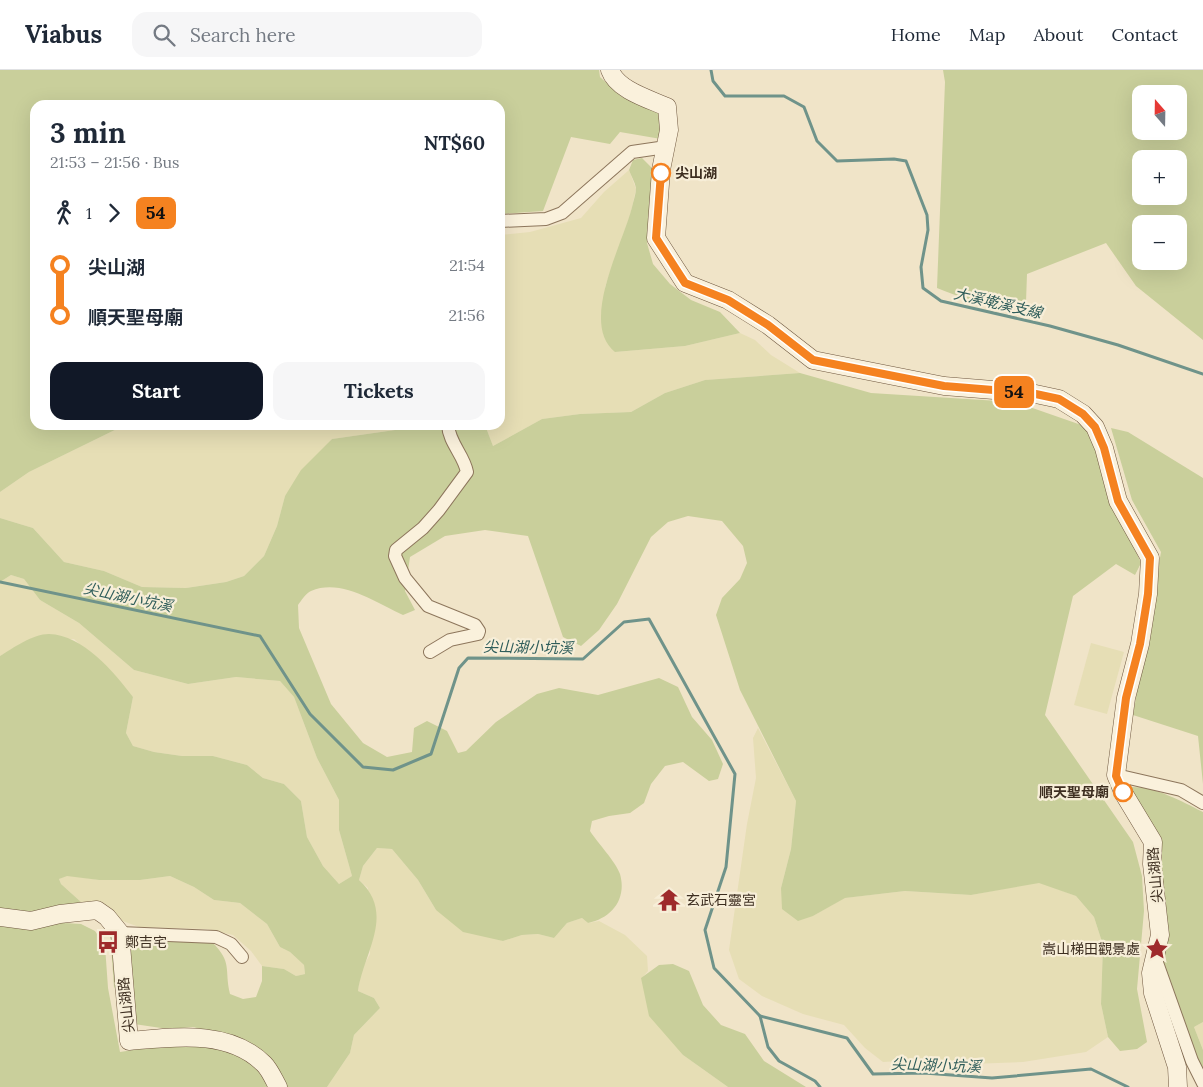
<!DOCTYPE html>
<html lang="en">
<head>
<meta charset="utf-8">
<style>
	body { margin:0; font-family:Lora,"Noto Sans TC",serif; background:#f6f6f7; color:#1f2937; height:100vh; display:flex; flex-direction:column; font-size:19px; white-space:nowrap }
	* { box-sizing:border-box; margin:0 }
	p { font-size:16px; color:#747a83 }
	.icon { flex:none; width:28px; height:28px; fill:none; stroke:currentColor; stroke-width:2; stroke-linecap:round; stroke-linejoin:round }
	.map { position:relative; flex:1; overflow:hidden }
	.details { position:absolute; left:30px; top:30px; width:475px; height:330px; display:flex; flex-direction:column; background:#fff; border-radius:15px; box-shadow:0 5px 20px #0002 }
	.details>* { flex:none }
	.badge { padding:0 10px; border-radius:8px; font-size:18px; line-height:32px }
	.needle { width:32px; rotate:340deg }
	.tools { position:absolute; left:1132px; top:15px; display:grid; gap:10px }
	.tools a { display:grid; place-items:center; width:55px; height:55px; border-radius:10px; background:#fff; box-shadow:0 5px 20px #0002; font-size:25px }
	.map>.badge { position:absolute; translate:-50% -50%; box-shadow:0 0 0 2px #fff }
	.legs { display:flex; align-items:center; gap:8px; height:55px; padding:0 20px; font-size:16px }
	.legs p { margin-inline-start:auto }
	.overview { display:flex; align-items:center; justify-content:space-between; height:85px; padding:0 20px }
	h1 { font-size:28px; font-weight:800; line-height:38px }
	.cta { display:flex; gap:10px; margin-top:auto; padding:10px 20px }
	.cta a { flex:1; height:58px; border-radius:15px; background:#111827; color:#fff; font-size:20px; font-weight:800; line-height:58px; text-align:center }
	.cta a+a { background:#f6f6f7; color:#1f2937 }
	ul { padding:0 20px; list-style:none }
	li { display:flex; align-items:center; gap:18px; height:50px; font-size:19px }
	li i { display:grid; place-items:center; width:8px; height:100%; margin:0 6px; background:currentColor }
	li i::after { content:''; width:12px; height:12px; margin:-6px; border:4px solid; border-radius:50%; background:#fff }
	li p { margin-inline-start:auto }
	li:first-child i { background:linear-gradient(#0000 50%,currentColor 0) }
	li:last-child i { background:linear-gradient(currentColor 50%,#0000 0) }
	header { display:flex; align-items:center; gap:30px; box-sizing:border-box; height:70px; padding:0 25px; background:#fff; border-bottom:1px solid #e0e1e3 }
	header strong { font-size:24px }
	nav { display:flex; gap:28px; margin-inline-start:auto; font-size:18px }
	.search { width:350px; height:45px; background:#f6f6f7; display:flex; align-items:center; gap:12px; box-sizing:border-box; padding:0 18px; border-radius:15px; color:#747a83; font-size:19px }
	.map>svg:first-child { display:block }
</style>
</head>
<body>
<header>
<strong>Viabus</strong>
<div class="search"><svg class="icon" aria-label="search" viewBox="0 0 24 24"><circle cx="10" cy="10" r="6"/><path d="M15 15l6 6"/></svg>Search here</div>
<nav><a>Home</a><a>Map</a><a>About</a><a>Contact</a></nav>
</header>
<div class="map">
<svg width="1203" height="1017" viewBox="0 0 1203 1017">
	<rect width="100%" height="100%" fill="#f0e4c8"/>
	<g fill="#e6deb5">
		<polygon points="629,100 636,119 630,146 605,217 615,282 685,276 740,263 755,270 771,285 800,303 705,310 665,323 631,342 580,344 542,349 493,376 485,355 500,355 500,165 530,162 581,148 604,122"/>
		<polygon points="125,355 403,355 395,360 332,369 285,426 277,456 264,486 244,506 226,512 186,518 142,517 104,501 64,492 33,458 0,448 0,422 29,402"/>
		<polygon points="11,505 24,509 40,530 79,553 134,600 188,614 236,607 280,611 294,627 317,688 339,730 339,760 352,806 339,814 323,796 307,767 301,731 284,714 263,708 247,695 213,686 182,686 154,682 133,676 126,663 133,627 74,569 22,573 0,586 0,512"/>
		<polygon points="1091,573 1124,582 1107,644 1074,635"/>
		<polygon points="758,658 796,731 791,779 781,818 813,846 844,828 905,821 971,825 1039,812 1076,826 1094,847 1103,875 1101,934 1108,967 1086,982 1023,992 971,994 920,990 883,992 865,978 844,955 803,944 762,926 739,909 729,880 747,754 756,708 753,668"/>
		<polygon points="377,778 392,779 418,810 436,840 503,871 522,865 538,864 554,868 567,853 582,848 588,853 599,851 625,865 647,886 648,901 642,908 683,985 728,1017 327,1017 350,983 354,965 380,938 374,928 358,921 361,901 370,884 368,818 359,810 363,796"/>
		<polygon points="67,805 99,810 140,810 170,806 194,817 214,830 240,833 267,854 280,877 290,882 304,895 305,904 296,906 284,899 262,896 251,881 233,865 207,859 139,857 120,850 103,838 81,832 61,814 59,809"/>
		<polygon points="1203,952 1203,980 1194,957"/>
	</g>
	<g fill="#c9cf9b" fill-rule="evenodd">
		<polygon points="0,0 599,0 600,7 622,27 658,43 663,51 661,69 620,62 610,74 571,67 543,141 500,144 500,35 35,35 35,355 125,355 29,402 0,422"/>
		<path d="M 943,0 L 1203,0 L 1203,270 L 1136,216 L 1106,173 L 1027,204 L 1026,232 C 999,244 963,228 937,218 L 945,12 ZM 1141,24 L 1179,24 L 1179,61 L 1141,61 ZM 1141,89 L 1179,89 L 1179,126 L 1141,126 ZM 1141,154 L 1179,154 L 1179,191 L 1141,191 Z"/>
		<path d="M 642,88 L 654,100 L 647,173 L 653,194 L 670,214 L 691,230 L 720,242 L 740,263 L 685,276 L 615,282 C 578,252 625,171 633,133 C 634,129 636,123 636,118 C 635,112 631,106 629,100 L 633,90 Z"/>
		<path d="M 800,303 L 871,323 L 1015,332 L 1087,357 L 1112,427 L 1141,493 L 1135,505 L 1116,494 L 1073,526 L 1045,645 L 1133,772 L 1142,806 L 1144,841 L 1137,919 L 1147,972 L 1137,979 L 1120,981 L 1108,967 L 1101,934 L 1103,875 L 1094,847 L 1076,826 L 1039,813 L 971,825 L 905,821 L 845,828 L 813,846 L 798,851 L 782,839 L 781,818 L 791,779 L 796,731 L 740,620 L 716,545 L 722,528 L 740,509 L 747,493 L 743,476 L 722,451 L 688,446 L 668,452 L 651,467 L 617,534 L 599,560 L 581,576 L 563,567 L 528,466 L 485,460 L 445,466 L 410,487 L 405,521 L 415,540 L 403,545 C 376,533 342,508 311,521 C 306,523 301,531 298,535 L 299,558 L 331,634 L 363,673 L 387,687 L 412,682 L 414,658 L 427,651 L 447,661 L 458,683 L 466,681 L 496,652 L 537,624 L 559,618 L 598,625 L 659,608 L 678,617 L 692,647 L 712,670 L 723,694 L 718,709 L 709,711 L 683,692 L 665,696 L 651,714 L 644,733 L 630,743 L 609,746 L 592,751 L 590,761 C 597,772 616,792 620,804 C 627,829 612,848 588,853 L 582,848 L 567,853 L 554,868 L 538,864 L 522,865 L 503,871 L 463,862 L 436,840 L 418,810 L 392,779 L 377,778 L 363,796 L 359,810 C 396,844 364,881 358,921 L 374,928 L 380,938 L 354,965 L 350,983 L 327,1017 L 285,1017 L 228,966 L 193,957 L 168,959 L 134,954 L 114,917 L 110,862 L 212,872 C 233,893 224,899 230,924 L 243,929 L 256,927 L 262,911 L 262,896 L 284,899 L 296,906 L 305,904 L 304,895 L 290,882 L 280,877 L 267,854 L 240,833 L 214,830 L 194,817 L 170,806 L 140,810 L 99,810 L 67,806 L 59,809 L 61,814 L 81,832 L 27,846 L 0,843 L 0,586 C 13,578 33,564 49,564 C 83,565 114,602 133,627 L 126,663 L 133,676 L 154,682 L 182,686 L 213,686 L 247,695 L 263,708 L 284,714 L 301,731 L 307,767 L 323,796 L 339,814 L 352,806 L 339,760 L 339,730 L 317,688 L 294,627 L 280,611 L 236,607 L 188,614 L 134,600 L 79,553 L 40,530 L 24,509 L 11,505 L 0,512 L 0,448 L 33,458 L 64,492 L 104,501 L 142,517 L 186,518 L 226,512 L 244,506 L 264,486 L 277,456 L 285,426 L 301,400 L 332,369 L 395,360 L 403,355 L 485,355 L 493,376 L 542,349 L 580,344 L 631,342 L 665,323 L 705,310 Z"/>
		<polygon points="1111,358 1128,362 1203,408 1203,714 1198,666 1133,645 1161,482 1132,430"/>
		<path d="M 1132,717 C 1156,717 1181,731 1203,742 L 1203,952 L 1194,957 L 1203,980 L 1203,1017 L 1161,938 L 1162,782 L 1159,768 L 1129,722 Z"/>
		<path d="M 65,853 L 81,854 L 95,861 L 105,876 L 108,918 L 120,982 C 151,977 212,970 240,986 C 253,993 262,1005 269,1017 L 0,1017 L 0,855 Z"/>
		<polygon points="673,894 689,901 703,935 721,955 745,964 764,991 806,1017 728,1017 683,985 649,946 641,908 659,895"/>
	</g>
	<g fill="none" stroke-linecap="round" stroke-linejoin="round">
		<g stroke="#6f938a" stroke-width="3">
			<polyline points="711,0 713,11 725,26 784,26 804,37 817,71 837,91 894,89 906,91 927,145 928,160 921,197 923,218 941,231 1050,256 1118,275 1203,304"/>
			<polyline points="0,512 260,566 310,644 363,697 393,700 431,684 459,598 468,588 583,589 624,552 649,549 735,704 726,797 705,860 714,898 760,946 768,977 779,991 815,1011 820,1017"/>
			<polyline points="760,946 847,968 873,1004 924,1003 992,1008 1091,999 1128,1017"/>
		</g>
		<defs>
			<g id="street">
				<polyline points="500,151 546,149 562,143 632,82 666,77"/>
				<path d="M 430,582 L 450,570 L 478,564 L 479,561 L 475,555 L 428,536 L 405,508 L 395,486 L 396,480 L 423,458 L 439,440 L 467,402 C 464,385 449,373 448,355"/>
				<polyline points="1116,705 1181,720 1203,733"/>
				<polyline points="120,863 216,867 231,874 242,887"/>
				<polyline points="1155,887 1192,991 1203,1013"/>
			</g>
			<g id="secondary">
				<path d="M 610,0 C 617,20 649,29 667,37 L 669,60 L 661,100 L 656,168 L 685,213 L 728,230 L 768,255 L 813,290 L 944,316 L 1031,323 L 1059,329 L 1083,344 L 1095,357 L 1104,378 L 1118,431 L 1150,488 L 1148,524 L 1140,574 L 1126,628 L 1116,705 L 1124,724 L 1153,772 L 1152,794 L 1160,865 L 1151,903 L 1153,923 L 1177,997 L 1178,1017"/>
				<path d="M 0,847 L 31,851 L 60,844 L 97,840 L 107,847 L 120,863 L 129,971 C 174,967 229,959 264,994 C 270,1000 274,1010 278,1017"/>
			</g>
		</defs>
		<use href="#street" stroke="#8d765c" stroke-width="14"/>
		<use href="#secondary" stroke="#6f573f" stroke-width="19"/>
		<use href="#street" stroke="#faf1dc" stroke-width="12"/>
		<use href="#secondary" stroke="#faf1dc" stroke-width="18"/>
	</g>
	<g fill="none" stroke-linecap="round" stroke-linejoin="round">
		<defs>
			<polyline id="line-1" points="661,103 656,168 685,213 728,230 768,255 813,290 944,316 1031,323 1059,329 1083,344 1095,357 1104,378 1118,431 1150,488 1148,524 1140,574 1126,628 1116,706 1123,722"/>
		</defs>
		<use href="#line-1" stroke="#fff" stroke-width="11"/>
		<use href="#line-1" stroke="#f58220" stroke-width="8"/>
	</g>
	<defs>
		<symbol id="temple-bare" viewBox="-9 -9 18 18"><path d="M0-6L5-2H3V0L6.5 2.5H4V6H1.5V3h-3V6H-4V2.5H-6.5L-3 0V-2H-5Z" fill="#9e2a2b" stroke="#f7eed8" stroke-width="2.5" paint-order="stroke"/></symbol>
		<symbol id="bus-bare" viewBox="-9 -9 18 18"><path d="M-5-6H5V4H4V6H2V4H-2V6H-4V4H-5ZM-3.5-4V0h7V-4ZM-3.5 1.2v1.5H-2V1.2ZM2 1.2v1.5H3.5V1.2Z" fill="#9e2a2b" stroke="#f7eed8" stroke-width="2.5" paint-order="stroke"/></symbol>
		<symbol id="sight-bare" viewBox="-9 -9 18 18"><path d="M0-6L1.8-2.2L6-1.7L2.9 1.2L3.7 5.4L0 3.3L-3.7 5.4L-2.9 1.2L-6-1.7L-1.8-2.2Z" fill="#9e2a2b" stroke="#f7eed8" stroke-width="2.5" paint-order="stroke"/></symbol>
	</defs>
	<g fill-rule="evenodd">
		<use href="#temple-bare" x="653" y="814" width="32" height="32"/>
		<use href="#bus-bare" x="92" y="856" width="32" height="32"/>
		<use href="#sight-bare" x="1141" y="863" width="32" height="32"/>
	</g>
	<g fill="#fff" stroke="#f58220" stroke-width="2.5">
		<circle cx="661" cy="103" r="9"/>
		<circle cx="1123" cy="722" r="9"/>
	</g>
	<g text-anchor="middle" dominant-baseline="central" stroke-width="4.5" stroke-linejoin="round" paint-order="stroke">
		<g font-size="14" font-weight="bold" fill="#3d2e20" stroke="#f7eed8" text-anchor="start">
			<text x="675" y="103">尖山湖</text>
			<text x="1109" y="722" text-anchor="end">順天聖母廟</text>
		</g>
		<g font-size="14" fill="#3d2e20" stroke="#f7eed8">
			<text transform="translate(1155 805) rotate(-95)">尖山湖路</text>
			<text transform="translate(126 935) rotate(-96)">尖山湖路</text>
		</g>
		<g font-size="14" fill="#3d2e20" stroke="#f7eed8" text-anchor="start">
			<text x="686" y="830">玄武石靈宮</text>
			<text x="125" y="872">鄭吉宅</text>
			<text x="1140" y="879" text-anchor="end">嵩山梯田觀景處</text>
		</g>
		<g font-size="15" font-style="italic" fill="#2f5d5a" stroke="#f7eed8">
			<text transform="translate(998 233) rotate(13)">大溪墘溪支線</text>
			<text transform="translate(128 527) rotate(12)">尖山湖小坑溪</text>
			<text transform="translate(528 577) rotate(1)">尖山湖小坑溪</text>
			<text transform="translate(936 995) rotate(2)">尖山湖小坑溪</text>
		</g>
	</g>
</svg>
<div class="tools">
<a><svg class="needle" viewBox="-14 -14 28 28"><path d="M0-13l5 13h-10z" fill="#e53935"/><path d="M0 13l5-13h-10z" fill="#747a83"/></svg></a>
<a>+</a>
<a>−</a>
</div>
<b class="badge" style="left:1014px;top:322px;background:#f58220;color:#111">54</b>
<section class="details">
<div class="overview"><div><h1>3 min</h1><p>21:53 – 21:56 · Bus</p></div><b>NT$60</b></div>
<div class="legs"><svg class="icon" aria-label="walk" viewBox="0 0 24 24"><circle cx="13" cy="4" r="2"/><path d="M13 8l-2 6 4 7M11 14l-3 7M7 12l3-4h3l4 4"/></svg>1<svg class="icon" aria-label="forward" viewBox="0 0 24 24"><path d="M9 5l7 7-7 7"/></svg><b class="badge" style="background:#f58220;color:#111">54</b></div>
<ul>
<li><i style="color:#f58220"></i><b>尖山湖</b><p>21:54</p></li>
<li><i style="color:#f58220"></i><b>順天聖母廟</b><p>21:56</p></li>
</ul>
<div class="cta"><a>Start</a><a>Tickets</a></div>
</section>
</div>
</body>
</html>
